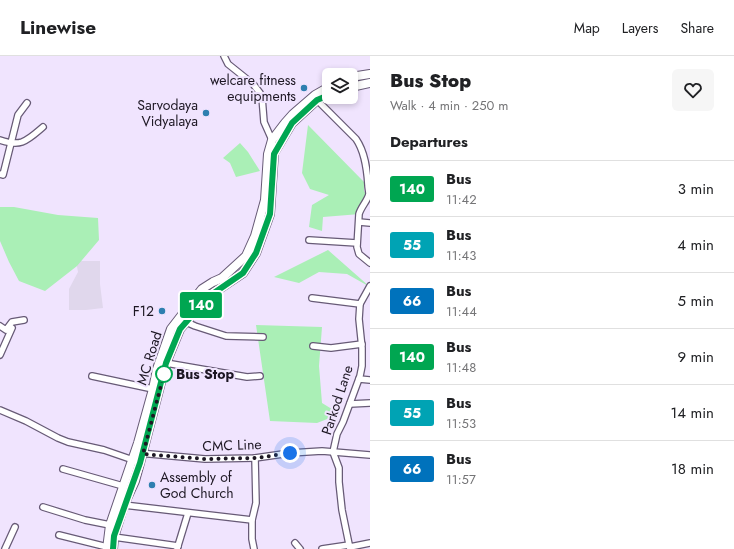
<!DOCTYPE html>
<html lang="en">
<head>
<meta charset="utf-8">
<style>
	body { margin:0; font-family:Jost,sans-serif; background:#f6f6f6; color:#202124; height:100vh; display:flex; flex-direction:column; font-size:15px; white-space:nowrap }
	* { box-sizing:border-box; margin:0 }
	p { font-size:13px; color:#757577 }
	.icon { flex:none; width:22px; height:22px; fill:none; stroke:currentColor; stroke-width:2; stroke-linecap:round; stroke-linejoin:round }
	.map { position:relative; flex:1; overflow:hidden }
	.details { display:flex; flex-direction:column; background:#fff; width:364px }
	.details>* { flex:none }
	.badge { padding:0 8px; border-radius:3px; font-size:14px; line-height:26px }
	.tools { position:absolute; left:322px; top:12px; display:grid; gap:8px }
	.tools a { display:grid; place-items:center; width:36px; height:36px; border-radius:6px; background:#fff; box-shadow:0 2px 6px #0003; font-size:20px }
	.you { position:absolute; width:20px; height:20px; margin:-10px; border:3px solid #fff; border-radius:50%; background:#1a73e8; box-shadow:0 0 0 6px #1a73e833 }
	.map>.badge { position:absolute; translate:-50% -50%; box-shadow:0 0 0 2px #fff }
	h2 { padding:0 20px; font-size:15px; line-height:36px }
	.round { display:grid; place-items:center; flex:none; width:42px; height:42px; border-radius:6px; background:#f6f6f6 }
	.summary { display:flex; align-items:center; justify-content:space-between; height:68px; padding:0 20px }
	h1 { font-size:19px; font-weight:800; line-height:30px }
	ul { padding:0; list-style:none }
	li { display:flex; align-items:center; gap:12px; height:56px; padding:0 20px; border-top:1px solid #e0e0e0 }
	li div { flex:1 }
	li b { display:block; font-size:15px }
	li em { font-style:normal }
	li .badge { min-width:44px; font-weight:700; text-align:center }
	header { display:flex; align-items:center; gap:24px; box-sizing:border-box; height:56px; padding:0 20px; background:#fff; border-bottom:1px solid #e0e0e0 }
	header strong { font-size:19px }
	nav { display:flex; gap:22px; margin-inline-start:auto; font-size:14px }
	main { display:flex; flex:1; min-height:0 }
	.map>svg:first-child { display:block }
</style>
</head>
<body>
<header>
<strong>Linewise</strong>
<nav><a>Map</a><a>Layers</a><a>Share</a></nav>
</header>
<main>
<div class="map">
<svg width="370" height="493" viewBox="0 0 370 493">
	<rect width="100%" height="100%" fill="#f0e4fe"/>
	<polygon fill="#e0d7ec" points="76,205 100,205 100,228 103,252 86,254 69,254 69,233 78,216"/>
	<g fill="#aaefb6">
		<polygon points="308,69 364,126 364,135 369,143 368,148 360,158 323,161 322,175 309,171 312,149 329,139 310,133 302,117"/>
		<polygon points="240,87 248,96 260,115 236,121 230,107 223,102"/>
		<polygon points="0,151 14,151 58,159 98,162 99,184 77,210 45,235 19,225 9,206 0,185"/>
		<polygon points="328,194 370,231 347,218 319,216 299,227 274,221"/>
		<polygon points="256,269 322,271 319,310 322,347 340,358 317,367 270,365"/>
	</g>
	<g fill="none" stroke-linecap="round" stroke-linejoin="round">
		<defs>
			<g id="minor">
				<polyline points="224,0 228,8 253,28 260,37 262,41 264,66 272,84"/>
				<path d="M 317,44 L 356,83 C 365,96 367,113 368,129 C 368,132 369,135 369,138 C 368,144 361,151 359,158 L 357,191 L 359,198 L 370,207"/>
				<path d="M 0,84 C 6,86 16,88 22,86 C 30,83 37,76 43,71"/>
				<polyline points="0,118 3,119 18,59 27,47"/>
				<polyline points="359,166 370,167"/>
				<polyline points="309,184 357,187"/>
				<polyline points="312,242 360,248"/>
				<polyline points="186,266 195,270 226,280 263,281"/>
				<polyline points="0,270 6,274 12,266 24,264"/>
				<polyline points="313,290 331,292 362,288"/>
				<polyline points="0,299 12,272"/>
				<polyline points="166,307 247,321 260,320"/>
				<polyline points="92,320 153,333"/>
				<polyline points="359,323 370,324"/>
				<polyline points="350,348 370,347"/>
				<polyline points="0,354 26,365 58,382 68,386 104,394 136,405"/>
				<polyline points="139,397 205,403 255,402 290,397 322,395 370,399"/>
				<polyline points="63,413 123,430"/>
				<polyline points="124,449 252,464"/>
				<polyline points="43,451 85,464 110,469"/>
				<polyline points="59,479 107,491"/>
				<polyline points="114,481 178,490"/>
				<polyline points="295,487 300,493"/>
				<polyline points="350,491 370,487"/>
				<polyline points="5,493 15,471"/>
				<polyline points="177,493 188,457"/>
				<polyline points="254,493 252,483 252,464 256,447 255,402"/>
				<polyline points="322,493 349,489"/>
				<polyline points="350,493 342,454 339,426 339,412 333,396 337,378 343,366 360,320 362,310 362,292 359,263 360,248 370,230"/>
			</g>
			<g id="primary">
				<polyline points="351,21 370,18"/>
				<polyline points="351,31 370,27"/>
				<polyline points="107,493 110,469 138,387 153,333 157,313 171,273 202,233 213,226 222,222 246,200 255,180 265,144 268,98 272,84 285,67 293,58 315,39 329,31"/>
				<polyline points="113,493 114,481 124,449 135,425 140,407 166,307 180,273 207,241 243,217 256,197 270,158 274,97 292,67 317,44 329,39"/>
			</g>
		</defs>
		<use href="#minor" stroke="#675a76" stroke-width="8"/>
		<use href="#primary" stroke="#675a76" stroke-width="10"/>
		<use href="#minor" stroke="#fff" stroke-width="5.5"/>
		<use href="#primary" stroke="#fff" stroke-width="8"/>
	</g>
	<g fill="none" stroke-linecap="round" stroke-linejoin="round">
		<defs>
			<polyline id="line" points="113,493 114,480 140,407 166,307 180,273 208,241 243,217 256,197 270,158 274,98 292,67 317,44 329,39"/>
		</defs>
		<use href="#line" stroke="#fff" stroke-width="9"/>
		<use href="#line" stroke="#00a651" stroke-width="6"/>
		<polyline stroke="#1d1723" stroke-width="4" stroke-dasharray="0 7.2" points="164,318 143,398 205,403 256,402 290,397"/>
	</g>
	<g fill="#2e7fb0" stroke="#f0e4fe" stroke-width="1.5">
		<circle cx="304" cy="32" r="4"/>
		<circle cx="206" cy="57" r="4"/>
		<circle cx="162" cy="255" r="4"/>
		<circle cx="152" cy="429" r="4"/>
	</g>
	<circle fill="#fff" stroke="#00a651" stroke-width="2" cx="164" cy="318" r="8"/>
	<g text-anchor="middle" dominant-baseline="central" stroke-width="4" stroke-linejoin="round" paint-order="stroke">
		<g font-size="14" fill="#1d1723" stroke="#f0e4fe" text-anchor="end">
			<text x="296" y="24">welcare fitness<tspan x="296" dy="16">equipments</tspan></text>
			<text x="198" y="49">Sarvodaya<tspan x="198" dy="16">Vidyalaya</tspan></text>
			<text x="154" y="255">F12</text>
			<text x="160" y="421" text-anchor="start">Assembly of<tspan x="160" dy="16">God Church</tspan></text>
		</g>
		<g font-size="14" fill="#1d1723" stroke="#f0e4fe">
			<text transform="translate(149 302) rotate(-73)">MC Road</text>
			<text transform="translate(337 344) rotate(-72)">Parkod Lane</text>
			<text transform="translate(232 389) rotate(-2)">CMC Line</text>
		</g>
		<g font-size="14" font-weight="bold" fill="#1d1723" stroke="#f0e4fe" text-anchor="start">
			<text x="176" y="318">Bus Stop</text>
		</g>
	</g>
</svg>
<div class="tools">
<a><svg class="icon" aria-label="layers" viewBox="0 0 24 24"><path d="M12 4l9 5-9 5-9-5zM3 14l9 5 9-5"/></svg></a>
</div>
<div class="you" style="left:290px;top:397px"></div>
<b class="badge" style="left:201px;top:249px;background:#00a651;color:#fff">140</b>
</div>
<section class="details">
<div class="summary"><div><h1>Bus Stop</h1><p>Walk · 4 min · 250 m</p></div><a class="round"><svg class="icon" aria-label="heart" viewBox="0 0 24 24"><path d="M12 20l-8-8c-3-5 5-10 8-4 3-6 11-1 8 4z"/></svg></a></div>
<h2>Departures</h2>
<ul>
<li><span class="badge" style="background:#00a651;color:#fff">140</span><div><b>Bus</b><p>11:42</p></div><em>3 min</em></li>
<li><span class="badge" style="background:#00a3b4;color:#fff">55</span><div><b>Bus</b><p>11:43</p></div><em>4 min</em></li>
<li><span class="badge" style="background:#0072bc;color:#fff">66</span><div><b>Bus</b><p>11:44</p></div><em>5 min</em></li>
<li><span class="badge" style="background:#00a651;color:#fff">140</span><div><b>Bus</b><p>11:48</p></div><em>9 min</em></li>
<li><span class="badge" style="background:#00a3b4;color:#fff">55</span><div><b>Bus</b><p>11:53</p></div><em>14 min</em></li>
<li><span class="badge" style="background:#0072bc;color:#fff">66</span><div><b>Bus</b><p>11:57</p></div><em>18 min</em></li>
</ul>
</section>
</main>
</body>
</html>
